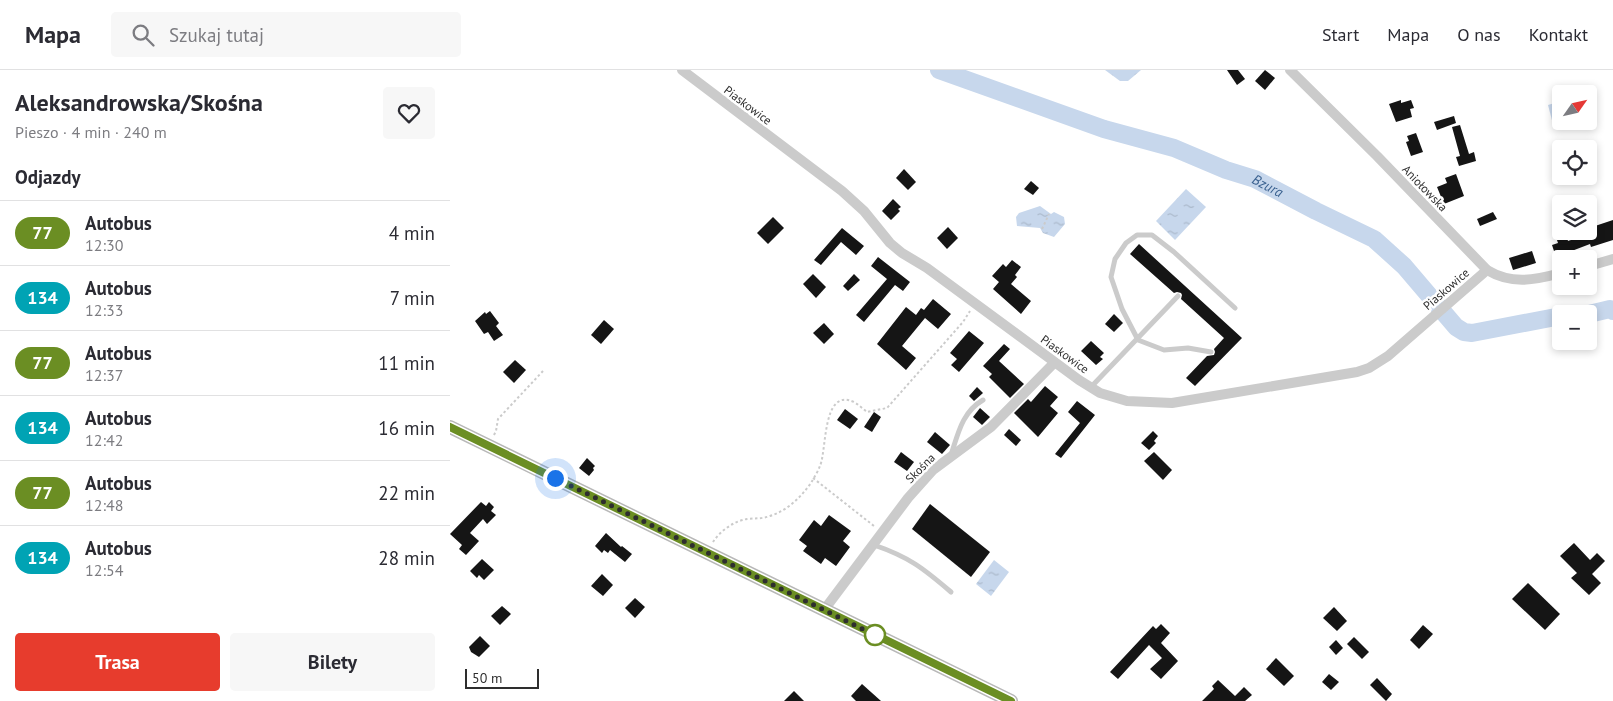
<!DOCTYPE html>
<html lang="pl">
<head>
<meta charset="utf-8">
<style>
	body { margin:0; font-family:"PT Sans",sans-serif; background:#f7f7f7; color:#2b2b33; height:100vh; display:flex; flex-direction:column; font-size:19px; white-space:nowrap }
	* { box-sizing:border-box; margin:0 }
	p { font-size:16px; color:#7c7c81 }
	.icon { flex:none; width:28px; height:28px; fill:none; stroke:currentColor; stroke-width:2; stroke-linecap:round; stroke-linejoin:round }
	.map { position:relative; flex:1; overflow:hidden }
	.sheet { display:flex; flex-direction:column; background:#fff; width:450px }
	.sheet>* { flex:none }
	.badge { padding:0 10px; border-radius:16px; font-size:18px; line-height:32px }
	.needle { width:32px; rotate:56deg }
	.tools { position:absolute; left:1102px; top:15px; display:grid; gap:10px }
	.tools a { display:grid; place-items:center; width:45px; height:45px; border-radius:5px; background:#fff; box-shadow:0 2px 8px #0003; font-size:25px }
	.scale { position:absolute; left:15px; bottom:12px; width:74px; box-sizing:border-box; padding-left:5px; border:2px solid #2e2e2e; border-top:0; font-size:14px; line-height:18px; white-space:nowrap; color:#2e2e2e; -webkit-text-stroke:4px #fff; paint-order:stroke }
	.you { position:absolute; width:25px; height:25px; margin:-12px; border:4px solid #fff; border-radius:50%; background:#1a73e8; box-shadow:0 0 0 8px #1a73e833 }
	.map>.badge { position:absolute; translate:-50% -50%; box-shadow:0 0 0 2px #fff }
	h2 { padding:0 15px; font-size:19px; line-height:45px }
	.round { display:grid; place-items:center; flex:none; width:52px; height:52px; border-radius:5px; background:#f7f7f7 }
	.overview { display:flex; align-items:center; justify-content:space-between; height:85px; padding:0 15px }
	h1 { font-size:24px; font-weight:800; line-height:38px }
	.cta { display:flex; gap:10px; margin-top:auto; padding:10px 15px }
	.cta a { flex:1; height:58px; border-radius:5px; background:#e73c2d; color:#fff; font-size:20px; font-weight:800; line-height:58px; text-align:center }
	.cta a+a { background:#f7f7f7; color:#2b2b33 }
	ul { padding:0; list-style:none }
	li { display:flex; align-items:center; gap:15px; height:65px; padding:0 15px; border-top:1px solid #e1e1e2 }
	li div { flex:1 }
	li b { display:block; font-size:19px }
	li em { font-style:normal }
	li .badge { min-width:55px; font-weight:700; text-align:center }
	header { display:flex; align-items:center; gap:30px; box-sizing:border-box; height:70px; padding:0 25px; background:#fff; border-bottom:1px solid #e1e1e2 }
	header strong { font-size:24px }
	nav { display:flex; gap:28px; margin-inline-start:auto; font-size:18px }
	.search { width:350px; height:45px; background:#f7f7f7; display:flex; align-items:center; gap:12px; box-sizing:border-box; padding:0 18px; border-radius:5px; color:#7c7c81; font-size:19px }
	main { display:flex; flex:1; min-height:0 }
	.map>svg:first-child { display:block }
</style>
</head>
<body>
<header>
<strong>Mapa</strong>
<div class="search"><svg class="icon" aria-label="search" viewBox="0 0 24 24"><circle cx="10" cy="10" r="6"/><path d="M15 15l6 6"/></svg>Szukaj tutaj</div>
<nav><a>Start</a><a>Mapa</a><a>O nas</a><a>Kontakt</a></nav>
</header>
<main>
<section class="sheet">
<div class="overview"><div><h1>Aleksandrowska/Skośna</h1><p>Pieszo · 4 min · 240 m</p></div><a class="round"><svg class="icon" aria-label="heart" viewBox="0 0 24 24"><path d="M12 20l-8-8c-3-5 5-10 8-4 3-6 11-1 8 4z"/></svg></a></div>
<h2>Odjazdy</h2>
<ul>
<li><span class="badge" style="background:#6b8e23;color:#fff">77</span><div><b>Autobus</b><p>12:30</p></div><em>4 min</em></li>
<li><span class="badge" style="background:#00a3b4;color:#fff">134</span><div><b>Autobus</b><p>12:33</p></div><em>7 min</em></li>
<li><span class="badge" style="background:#6b8e23;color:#fff">77</span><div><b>Autobus</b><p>12:37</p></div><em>11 min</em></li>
<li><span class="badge" style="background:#00a3b4;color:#fff">134</span><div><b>Autobus</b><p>12:42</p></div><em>16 min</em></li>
<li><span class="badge" style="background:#6b8e23;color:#fff">77</span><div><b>Autobus</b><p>12:48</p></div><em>22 min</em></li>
<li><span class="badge" style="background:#00a3b4;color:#fff">134</span><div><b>Autobus</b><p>12:54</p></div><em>28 min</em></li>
</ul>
<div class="cta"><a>Trasa</a><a>Bilety</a></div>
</section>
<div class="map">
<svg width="1163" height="631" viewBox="0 0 1163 631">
	<defs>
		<pattern id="water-ripples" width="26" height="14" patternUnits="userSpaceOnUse" patternTransform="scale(1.25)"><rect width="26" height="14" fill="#c7d7ec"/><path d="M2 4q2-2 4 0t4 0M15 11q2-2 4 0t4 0" fill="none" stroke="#abb9cb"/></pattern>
	</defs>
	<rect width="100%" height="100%" fill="#fff"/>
	<g fill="url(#water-ripples)">
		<polygon points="655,0 691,0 678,11 670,11"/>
		<polygon points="1111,31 1111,51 1103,54 1098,35"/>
		<polygon points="736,119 756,137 725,170 706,151"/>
		<polygon points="590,136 601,144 604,142 614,147 615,154 604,167 593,163 590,158 567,156 566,147 569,143"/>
		<polygon points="544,490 559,502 541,526 526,514"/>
	</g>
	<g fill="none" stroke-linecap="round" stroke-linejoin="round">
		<g stroke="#c7d7ec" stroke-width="18">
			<path id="s1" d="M 489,0 L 654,59 L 724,78 L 776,100 L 805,109 L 866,141 L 924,169 L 954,196 L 1006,257 L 1014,262 L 1022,263 L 1111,246"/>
			<polyline points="1139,244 1160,239 1163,241"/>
		</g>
	</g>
	<g fill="#151515">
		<polygon points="777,0 788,0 795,9 787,15"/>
		<polygon points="815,0 825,8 815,20 805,11"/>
		<polygon points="951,30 951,33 961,30 964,38 960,39 962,47 946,52 939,34"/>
		<polygon points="1004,46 1006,53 987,60 984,52"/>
		<polygon points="1010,55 1019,84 1024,82 1026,91 1009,96 1006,87 1010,86 1002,57"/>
		<polygon points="966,63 973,82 961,86 956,72 959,71 957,66"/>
		<polygon points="454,99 466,112 458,120 446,108"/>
		<polygon points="1006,104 1014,126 994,134 987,117 997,113 995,108"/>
		<polygon points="581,111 589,118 583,125 574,119"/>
		<polygon points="443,129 451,137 448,139 450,141 441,150 432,141"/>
		<polygon points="1043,142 1047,149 1030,156 1027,149"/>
		<polygon points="323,147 334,158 318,174 307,163"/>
		<polygon points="1163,150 1163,170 1141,177 1140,174 1106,187 1102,175 1108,173 1105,164 1115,161 1118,171 1133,166 1132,161 1139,161 1139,158"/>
		<polygon points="498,157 508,168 497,179 487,168"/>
		<polygon points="392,158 414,176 406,185 391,172 371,195 364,190"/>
		<polygon points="689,174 792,268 745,316 736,308 757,286 764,285 765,282 764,279 774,268 731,229 732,225 731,223 727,222 724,223 680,184"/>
		<polygon points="1082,181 1086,193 1063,200 1059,188"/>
		<polygon points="428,187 460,212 453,221 445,215 414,252 406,245 437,209 421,196"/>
		<polygon points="562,190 571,197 565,205 567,207 561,214 581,231 571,244 543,219 549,212 542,206 553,194 556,197"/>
		<polygon points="363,204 376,217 366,228 353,214"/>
		<polygon points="404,204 410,210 398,221 393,216"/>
		<polygon points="483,229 501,244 488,259 475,248 452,276 466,288 456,300 427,274 456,237 466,245 471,238 474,240"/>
		<polygon points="40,241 49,253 46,256 53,265 44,271 38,262 34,264 25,251 35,242 36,244"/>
		<polygon points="664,244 673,253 664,262 655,254"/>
		<polygon points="154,250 164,259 151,274 141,265"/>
		<polygon points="374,253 384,264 374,274 363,263"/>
		<polygon points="519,261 534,273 509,302 501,295 507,289 500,283"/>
		<polygon points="641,271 654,283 650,287 653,289 646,295 631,281"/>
		<polygon points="554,274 560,279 549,291 574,314 560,328 539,307 542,304 533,296"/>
		<polygon points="65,290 76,300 64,313 53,302"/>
		<polygon points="595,316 608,327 600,336 608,343 588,367 564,343 578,329 581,332"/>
		<polygon points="527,317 533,323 524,331 519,326"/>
		<polygon points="627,331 645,345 611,388 605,384 630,353 618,342"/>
		<polygon points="530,338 540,347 532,355 523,347"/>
		<polygon points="395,339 408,349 400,359 387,350"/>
		<polygon points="424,342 431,347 422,362 414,357"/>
		<polygon points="559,359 571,370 566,376 554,365"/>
		<polygon points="703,361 708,366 704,371 706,373 699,380 691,373"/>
		<polygon points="485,362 500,375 492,384 477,372"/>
		<polygon points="451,382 464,392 457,401 444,392"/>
		<polygon points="704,382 722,400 713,410 694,391"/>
		<polygon points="137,388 145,396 143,398 144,400 139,406 129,398"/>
		<polygon points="31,432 36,436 39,432 44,437 41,441 46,445 37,454 33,449 20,463 29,471 16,485 9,479 12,475 0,464"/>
		<polygon points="480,434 540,482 521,507 462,459"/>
		<polygon points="379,445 401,461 393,471 400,477 386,496 375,488 371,494 353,481 357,476 349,470 364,450 371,456"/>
		<polygon points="156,463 171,477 172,476 182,484 175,492 160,480 158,483 154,480 152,483 145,476"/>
		<polygon points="1124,473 1140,490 1147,483 1155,491 1142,504 1151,513 1139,525 1121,508 1127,503 1110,486"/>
		<polygon points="32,489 44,500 34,510 29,505 27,508 20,501"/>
		<polygon points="152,504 163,515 153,526 141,516"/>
		<polygon points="1078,513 1110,544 1095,560 1062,529"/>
		<polygon points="185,528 195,537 185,548 175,538"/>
		<polygon points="52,536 61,544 50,555 41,546"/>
		<polygon points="884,537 897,551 887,561 873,548"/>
		<polygon points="711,554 720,563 711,573 728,591 711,609 700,599 712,588 699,575 668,609 660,602 703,556 706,559"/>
		<polygon points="973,555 983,564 969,579 960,570"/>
		<polygon points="30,566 40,576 29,587 21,582 19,577"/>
		<polygon points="904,567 919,582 912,589 897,574"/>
		<polygon points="886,570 893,578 886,585 879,577"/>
		<polygon points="826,588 844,606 834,616 816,599"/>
		<polygon points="879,604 889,612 881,620 872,612"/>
		<polygon points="927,608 942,624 936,631 920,615"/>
		<polygon points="768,610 785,626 794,617 802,625 795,631 752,631 764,619 762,616"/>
		<polygon points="412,614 431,631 406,631 401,626"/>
		<polygon points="344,621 354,631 334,631"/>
	</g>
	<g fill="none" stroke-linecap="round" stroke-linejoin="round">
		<g stroke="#cbcbcb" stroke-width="2" stroke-dasharray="2.5 2.5" stroke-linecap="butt">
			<polyline points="592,159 599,144"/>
			<polyline points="44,365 46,361 48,349 93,301"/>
			<polyline points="363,408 424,456"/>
			<path d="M 263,472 C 270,461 284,451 297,449 C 305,448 312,449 320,446 C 338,440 350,428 361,413 C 364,408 368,401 370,396 C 377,380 372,317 404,332 C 409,335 413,339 417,342 L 437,338 L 513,252 L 520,241"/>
		</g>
		<g stroke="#cbcbcb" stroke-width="5">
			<polyline points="761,282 738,278 714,280 688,270 672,239 661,207 665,189 676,173 687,165 702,165 724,182 785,238"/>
			<polyline points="641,317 728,226"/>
			<path d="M 501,385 C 508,364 512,342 533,330"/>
			<path d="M 424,475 C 459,487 473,498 501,522"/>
		</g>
		<g stroke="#cbcbcb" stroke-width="10">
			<polyline points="232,0 392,121 414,141 440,173 452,183 477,198 629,310 650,323 677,331 722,333 907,302 919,298 938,286 1037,200"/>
			<path d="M 840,0 L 927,86 L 1037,200 C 1062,215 1085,210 1111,203"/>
			<polyline points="1139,196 1163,189"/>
			<polyline points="374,540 458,428 483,400 541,357 604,293"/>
		</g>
		<polyline stroke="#b8b8b8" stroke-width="14" points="0,357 561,631"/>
	</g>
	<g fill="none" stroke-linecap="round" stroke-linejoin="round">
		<defs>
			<polyline id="line" points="0,357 561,631"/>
		</defs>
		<use href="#line" stroke="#fff" stroke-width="11"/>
		<use href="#line" stroke="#6b8e23" stroke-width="8"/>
		<polyline stroke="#2e2e2e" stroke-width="5" stroke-dasharray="0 9" points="105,408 425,565"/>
	</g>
	<circle fill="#fff" stroke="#6b8e23" stroke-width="2.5" cx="425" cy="565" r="10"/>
	<g text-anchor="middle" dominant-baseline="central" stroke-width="5" stroke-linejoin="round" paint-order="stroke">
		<g font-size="12" fill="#2e2e2e" stroke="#fff">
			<text transform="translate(298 35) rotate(37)">Piaskowice</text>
			<text transform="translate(975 118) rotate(46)">Aniołowska</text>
			<text transform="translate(996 219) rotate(-41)">Piaskowice</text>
			<text transform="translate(615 284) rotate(36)">Piaskowice</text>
			<text transform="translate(470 398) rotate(-45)">Skośna</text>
		</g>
		<g font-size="14" font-style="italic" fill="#3b6290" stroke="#fff">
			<text stroke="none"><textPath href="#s1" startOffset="349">Bzura</textPath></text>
		</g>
	</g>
</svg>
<div class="tools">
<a><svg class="needle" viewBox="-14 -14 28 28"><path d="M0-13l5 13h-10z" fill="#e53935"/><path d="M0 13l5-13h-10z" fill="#7c7c81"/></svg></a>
<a><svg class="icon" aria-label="locate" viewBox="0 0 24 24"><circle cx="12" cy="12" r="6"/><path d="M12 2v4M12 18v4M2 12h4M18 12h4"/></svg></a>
<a><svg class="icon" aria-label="layers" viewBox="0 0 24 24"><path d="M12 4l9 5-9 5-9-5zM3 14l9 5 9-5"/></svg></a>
<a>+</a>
<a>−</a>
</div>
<div class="scale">50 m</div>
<div class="you" style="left:105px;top:408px"></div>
</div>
</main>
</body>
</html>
